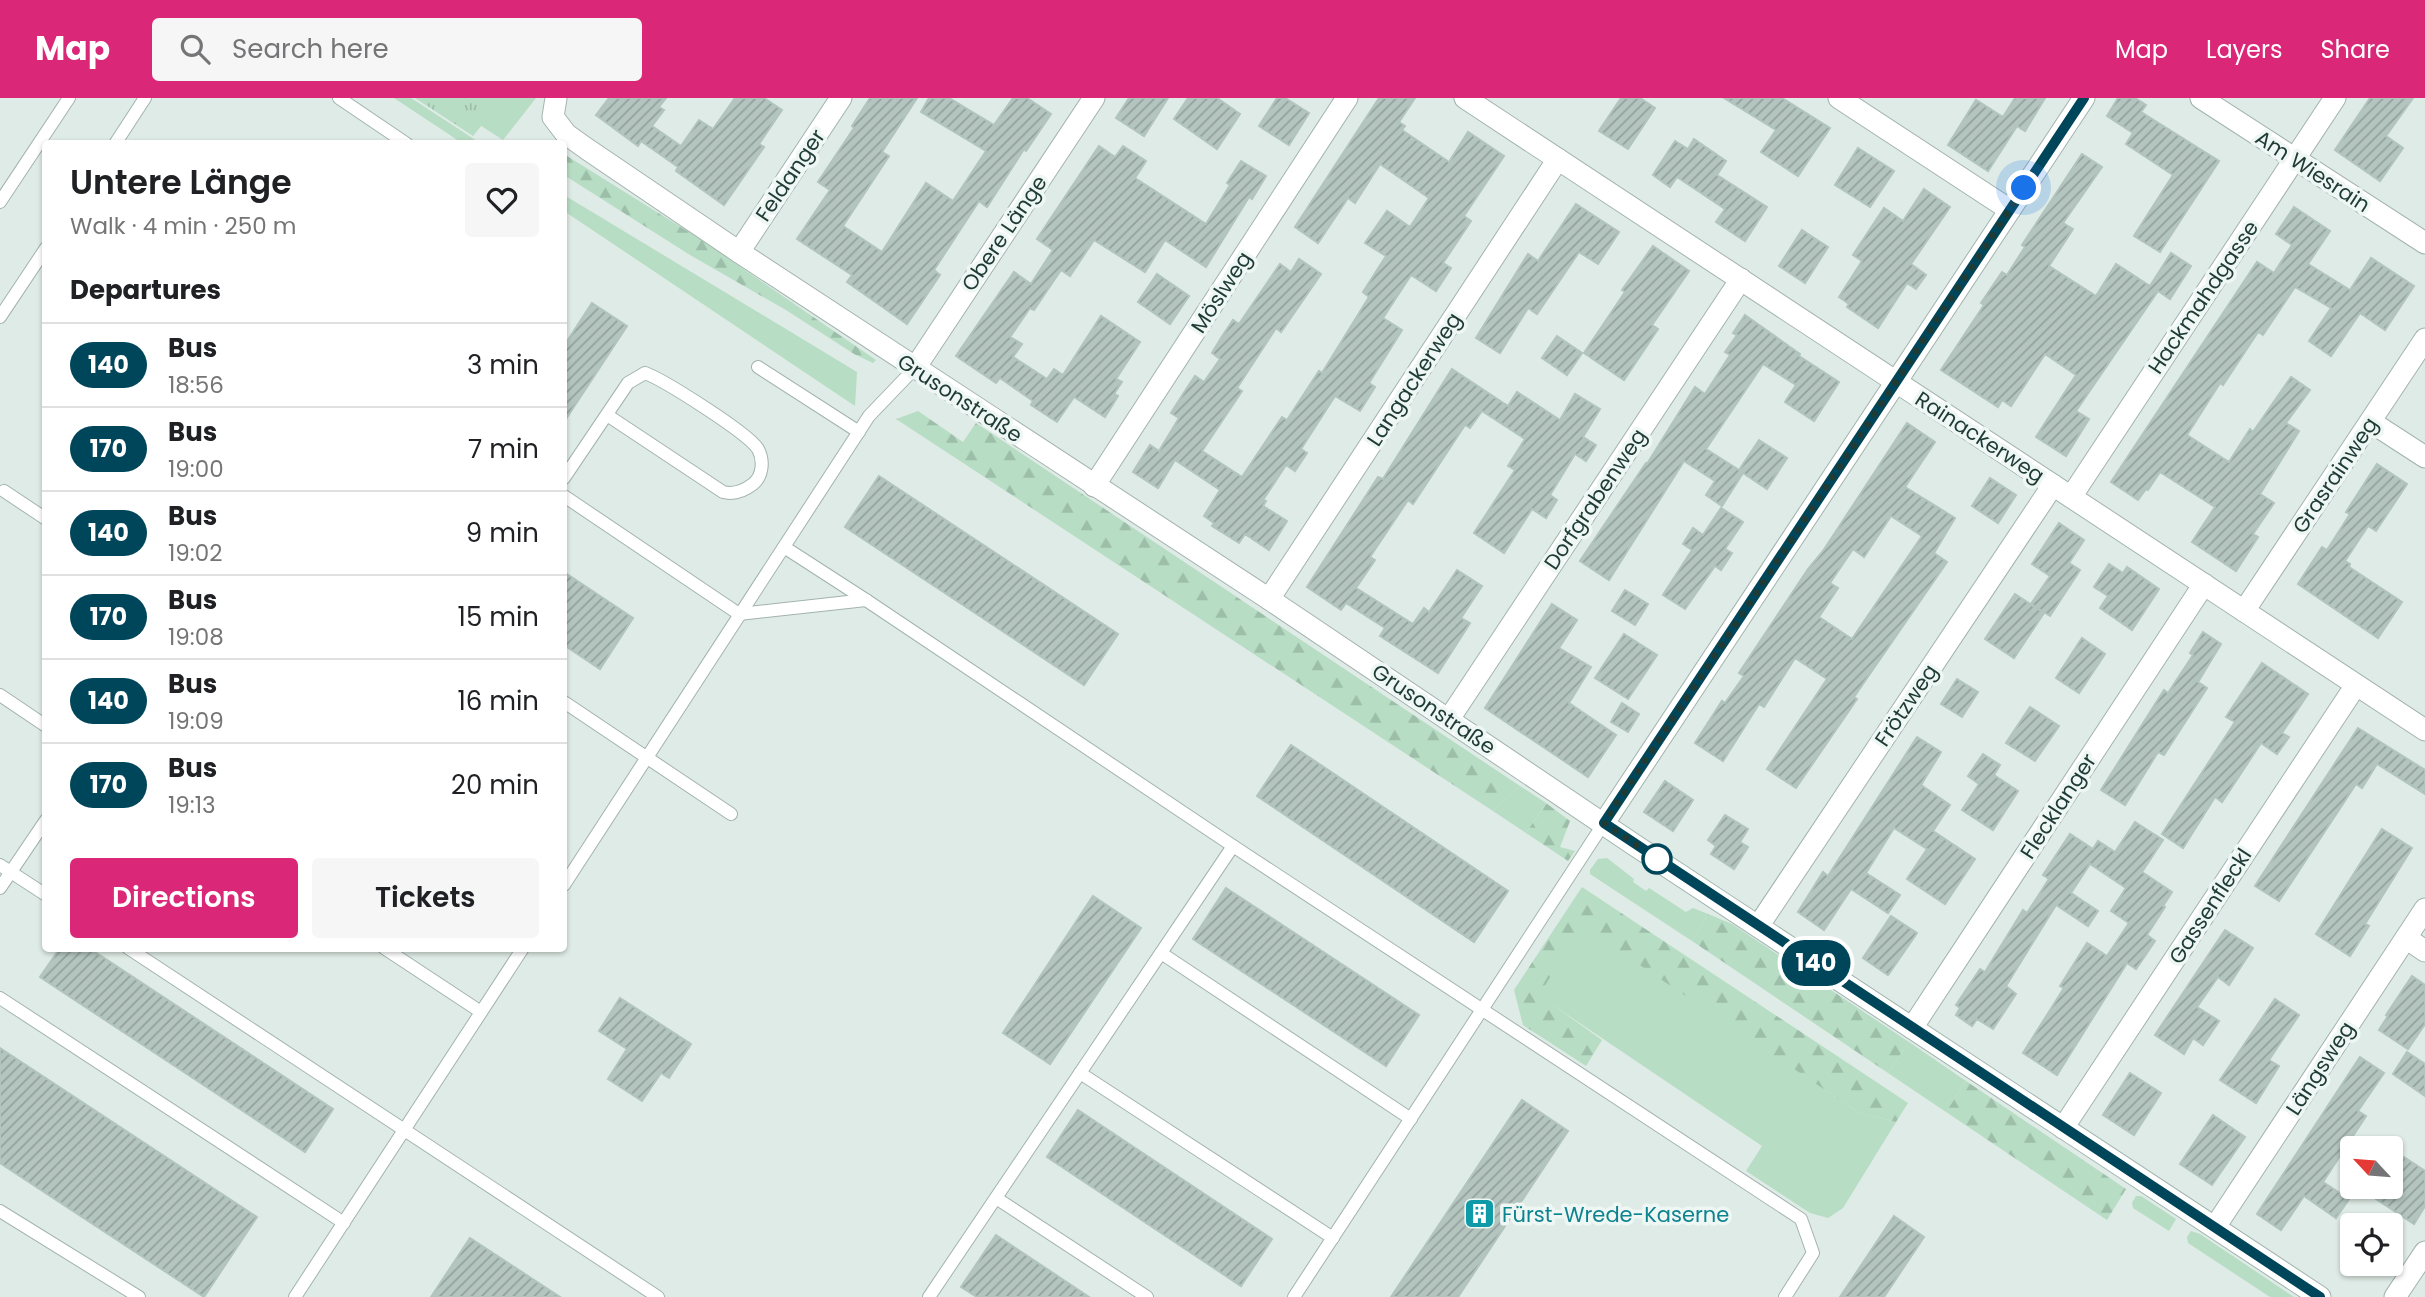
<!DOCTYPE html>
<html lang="en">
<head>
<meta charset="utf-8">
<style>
	body { margin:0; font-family:Poppins,sans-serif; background:#f6f6f6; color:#202124; height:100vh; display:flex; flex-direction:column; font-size:26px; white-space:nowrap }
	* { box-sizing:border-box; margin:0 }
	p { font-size:23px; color:#757577 }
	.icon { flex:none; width:38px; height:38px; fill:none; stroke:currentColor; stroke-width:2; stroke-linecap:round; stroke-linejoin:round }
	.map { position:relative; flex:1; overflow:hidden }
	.details { position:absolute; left:42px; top:42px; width:525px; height:812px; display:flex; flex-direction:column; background:#fff; border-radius:7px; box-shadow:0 2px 5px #0004 }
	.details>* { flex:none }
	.badge { padding:0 14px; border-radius:23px; font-size:24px; line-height:46px }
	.needle { width:46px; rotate:296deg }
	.controls { position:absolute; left:2340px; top:1038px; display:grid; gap:14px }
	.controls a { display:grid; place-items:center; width:63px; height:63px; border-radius:7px; background:#fff; box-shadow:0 2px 5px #0004; font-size:35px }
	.you { position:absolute; width:35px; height:35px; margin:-18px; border:5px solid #fff; border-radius:50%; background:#1a73e8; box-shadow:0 0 0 10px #1a73e833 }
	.map>.badge { position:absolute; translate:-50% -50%; box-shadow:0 0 0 4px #fff }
	h2 { padding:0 28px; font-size:26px; line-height:63px }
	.round { display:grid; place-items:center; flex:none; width:74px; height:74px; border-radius:7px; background:#f6f6f6 }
	.head { display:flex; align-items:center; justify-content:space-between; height:119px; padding:0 28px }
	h1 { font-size:33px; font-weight:600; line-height:52px }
	.primary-button { display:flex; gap:14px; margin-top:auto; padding:14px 28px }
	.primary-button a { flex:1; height:80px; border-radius:7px; background:#db2777; color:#fff; font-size:28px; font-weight:600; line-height:80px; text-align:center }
	.primary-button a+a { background:#f6f6f6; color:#202124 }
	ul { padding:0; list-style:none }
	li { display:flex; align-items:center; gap:21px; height:84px; padding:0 28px; border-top:2px solid #e0e0e0 }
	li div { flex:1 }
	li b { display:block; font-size:26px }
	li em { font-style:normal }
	li .badge { min-width:77px; font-weight:700; text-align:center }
	header { display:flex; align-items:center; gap:42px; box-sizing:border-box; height:98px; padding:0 35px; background:#db2777; color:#fff }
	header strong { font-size:33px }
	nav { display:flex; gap:38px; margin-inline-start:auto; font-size:24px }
	.search { width:490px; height:63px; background:#f6f6f6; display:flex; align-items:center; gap:18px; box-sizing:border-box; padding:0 24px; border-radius:7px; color:#757577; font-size:26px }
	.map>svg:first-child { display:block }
</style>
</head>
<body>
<header>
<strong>Map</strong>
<div class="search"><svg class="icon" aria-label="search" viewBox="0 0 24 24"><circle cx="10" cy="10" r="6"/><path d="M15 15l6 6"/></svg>Search here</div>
<nav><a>Map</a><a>Layers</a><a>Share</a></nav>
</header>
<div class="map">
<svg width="2425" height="1199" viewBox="0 0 2425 1199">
	<defs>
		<pattern id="forest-firs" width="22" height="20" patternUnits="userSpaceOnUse" patternTransform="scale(1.75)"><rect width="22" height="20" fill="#b7ddc4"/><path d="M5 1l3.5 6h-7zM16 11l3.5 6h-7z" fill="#9dbfa9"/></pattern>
		<pattern id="park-tufts" width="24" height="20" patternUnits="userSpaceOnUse" patternTransform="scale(1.75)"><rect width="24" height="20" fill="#b7ddc4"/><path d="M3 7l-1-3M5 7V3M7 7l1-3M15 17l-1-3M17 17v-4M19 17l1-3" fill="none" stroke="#9dbfa9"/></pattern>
		<pattern id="building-hatch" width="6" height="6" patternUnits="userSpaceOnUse" patternTransform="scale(1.75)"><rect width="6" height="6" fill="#b4c5bf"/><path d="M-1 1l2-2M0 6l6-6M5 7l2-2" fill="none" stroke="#92a19c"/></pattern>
	</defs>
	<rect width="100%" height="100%" fill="#dfebe6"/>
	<g fill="#b7ddc4">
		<polygon points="394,0 411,0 480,45 462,45"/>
		<polygon points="438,0 536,0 503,42"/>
		<polygon points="564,97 857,274 855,308 564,113"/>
		<polygon points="1520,688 1546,705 1526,735 1493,713"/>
		<polygon points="1607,760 1634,781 1633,784 1646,793 1649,790 1686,814 1693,810 1708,816 1692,843 1590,776 1590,772 1598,761"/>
		<polygon points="1582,827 1859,1015 1896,1024 1843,1110 1828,1120 1810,1115 1746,1073 1762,1048 1538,897"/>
		<polygon points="1909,944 1966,983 1946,1014 1888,975"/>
		<polygon points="2136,1098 2141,1098 2176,1121 2169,1133 2133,1110 2132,1105"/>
		<polygon points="2191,1133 2200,1136 2294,1199 2270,1199 2188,1145 2187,1139"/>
	</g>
	<g fill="url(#forest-firs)">
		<polygon points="564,56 700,141 876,262 873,265 854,256 786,212 690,157 564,77"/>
		<polygon points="918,313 963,344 976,325 1520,688 1493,713 896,321"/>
		<polygon points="1546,705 1570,723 1560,749 1575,753 1568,763 1526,735"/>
		<polygon points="1582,789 1908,1005 1896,1024 1859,1015 1582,828 1539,897 1602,942 1586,968 1523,927 1514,892"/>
		<polygon points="1708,816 1732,826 1909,944 1888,975 1692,843"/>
		<polygon points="1966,983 2126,1091 2107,1122 1946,1014"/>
	</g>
	<polygon fill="url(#park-tufts)" points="415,0 504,0 473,38"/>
	<g fill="url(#building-hatch)" stroke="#b1c4be" stroke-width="2" fill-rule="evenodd">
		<polygon points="609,0 666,0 659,9 664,12 652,28 681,48 699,22 713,31 735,0 764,0 782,12 759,46 764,49 724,107 676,73 678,69 641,43 638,48 596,17"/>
		<polygon points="870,0 917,0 882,54 889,58 843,128 882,154 926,85 953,103 986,53 921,14 929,0 949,0 994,27 1013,0 1027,0 1051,16 1026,53 1024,51 987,109 979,103 934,172 940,177 907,226 847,184 852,177 797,141 830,92 818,84 854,30 852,28"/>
		<polygon points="1129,0 1168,0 1144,38 1116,20"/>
		<polygon points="1188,0 1217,0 1240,16 1217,51 1174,21"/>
		<polygon points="1277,0 1285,0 1309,15 1289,47 1259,28"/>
		<polygon points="1379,0 1415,0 1399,24 1405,28 1402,32 1449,64 1468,34 1504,58 1464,118 1471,123 1443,165 1451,170 1436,193 1411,177 1383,220 1402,232 1369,285 1375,289 1360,313 1335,298 1301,351 1307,355 1295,373 1286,367 1263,402 1266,403 1263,408 1287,423 1269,452 1245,436 1239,445 1212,428 1214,425 1204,418 1220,392 1175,362 1158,390 1133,374 1150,347 1159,353 1179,320 1171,315 1183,296 1195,278 1204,284 1220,261 1212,255 1221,240 1233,222 1239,226 1280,166 1291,174 1299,161 1321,176 1281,234 1276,230 1237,290 1242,293 1202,353 1242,379 1282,319 1287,322 1319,273 1322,275 1369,199 1363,194 1386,158 1365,145 1387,113 1410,129 1429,100 1380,66 1355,105 1348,100 1318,145 1295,129"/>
		<polygon points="1621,0 1640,0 1655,10 1628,51 1599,33"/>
		<polygon points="1724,0 1782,0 1830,30 1798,78 1761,54 1776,32"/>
		<polygon points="2015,0 2045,0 2025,33 2017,28 1988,73 1948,47 1976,2 2003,19"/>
		<polygon points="2118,0 2135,0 2146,7 2141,14 2219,63 2160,154 2134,138 2173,77 2126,46 2133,35 2107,18"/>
		<polygon points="2370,0 2413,0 2386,38 2403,50 2380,83 2335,52"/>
		<polygon points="1694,41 1726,63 1717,77 1767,109 1745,143 1716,124 1725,111 1677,79 1670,89 1653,77 1675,43 1688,51"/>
		<polygon points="1099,48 1115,59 1123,48 1146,63 1135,80 1206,126 1230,87 1227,85 1241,63 1266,78 1252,101 1249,99 1206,169 1165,142 1145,174 1094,142 1070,178 1061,172 1034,212 1030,210 1010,239 1022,246 1013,259 1047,281 1054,271 1063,277 1101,218 1140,244 1116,281 1122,284 1114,296 1118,298 1105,319 1074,299 1057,324 1031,307 1033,303 1000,280 996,285 956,258 1014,174 1031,186 1053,152 1037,141"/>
		<polygon points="1858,50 1894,73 1870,109 1835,87"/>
		<polygon points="2082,56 2102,69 2063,125 2073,131 2049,168 2096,198 2116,166 2150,188 2171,155 2191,168 2170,201 2158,193 2076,313 2089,321 2066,358 2036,339 2076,277 2045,256 2011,308 2002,302 1998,309 1941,272 1984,207 1981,205 2002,174 2007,177 2025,149 2022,147"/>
		<polygon points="1924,91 1950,109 1911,166 1926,177 1916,191 1907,185 1878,230 1847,209 1849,206 1839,199 1862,163 1853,157 1884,110 1903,123"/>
		<polygon points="1576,106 1619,134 1598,166 1579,154 1537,216 1528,210 1500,255 1476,240 1528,156 1538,163"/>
		<polygon points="2294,109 2330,133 2308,166 2350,192 2371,160 2414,188 2385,232 2360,215 2331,258 2309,243 2331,210 2295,189 2263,237 2258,234 2223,287 2220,285 2187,337 2229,364 2250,331 2253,334 2291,279 2310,292 2286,325 2299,333 2260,396 2274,405 2253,436 2258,439 2236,473 2192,444 2215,409 2160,374 2148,392 2146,391 2138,402 2111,384 2257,164 2274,175 2292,147 2276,136"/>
		<polygon points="1802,132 1828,149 1805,185 1779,168"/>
		<polygon points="1653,148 1689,173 1652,227 1658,231 1624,282 1584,255 1625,194 1622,192"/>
		<polygon points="1157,176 1189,198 1170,226 1138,204"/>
		<polygon points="592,205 627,228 564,324 564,248"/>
		<polygon points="1745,217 1800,256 1799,258 1839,284 1814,323 1785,304 1796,287 1763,266 1706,351 1739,372 1759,342 1787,360 1767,391 1743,375 1722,408 1706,397 1715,383 1684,363 1609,482 1580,463 1646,365 1647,366 1695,289 1705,296 1730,257 1725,254 1737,237 1733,235"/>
		<polygon points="1557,238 1582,255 1567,277 1542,260"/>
		<polygon points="1452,271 1508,308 1517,294 1560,322 1575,296 1600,311 1583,339 1596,347 1586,363 1575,356 1550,397 1557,402 1546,420 1532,411 1504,455 1474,435 1515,372 1508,368 1525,341 1482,313 1470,330 1465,327 1413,406 1408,402 1370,459 1375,462 1356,490 1413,526 1424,510 1429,514 1457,472 1482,488 1461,520 1470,525 1438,575 1380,538 1385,530 1346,505 1341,512 1307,489 1378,379 1383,381"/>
		<path d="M 1907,325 L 1935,344 L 1905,389 L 1955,420 L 1934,455 L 1947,464 L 1854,599 L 1857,601 L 1796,690 L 1767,671 L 1827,581 L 1795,560 L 1764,609 L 1759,606 L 1723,663 L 1695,645 L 1722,603 L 1725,605 L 1744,578 L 1739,575 L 1808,471 L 1823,453 ZM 1891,418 L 1922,438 L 1852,541 L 1819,519 L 1838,490 L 1830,485 L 1853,451 L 1864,459 Z"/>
		<polygon points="2377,366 2407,386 2376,433 2368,428 2345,463 2350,466 2349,469 2402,504 2378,540 2298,486 2322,449 2327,452 2350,416 2346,414"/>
		<polygon points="879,378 1118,536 1084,587 845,429"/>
		<polygon points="1990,380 2016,397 1998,425 1972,408"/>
		<polygon points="1721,410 1743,424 1725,451 1732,455 1721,472 1715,468 1685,511 1663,497 1692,452 1683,446 1693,430 1703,437"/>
		<polygon points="2059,425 2084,442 2069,465 2080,472 2050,518 2031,506 2050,478 2032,466"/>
		<polygon points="2109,466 2123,475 2127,469 2159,491 2132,532 2100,510 2108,498 2094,489"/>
		<polygon points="564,474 633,520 600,571 564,547"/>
		<polygon points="1625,492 1648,506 1635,527 1612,513"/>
		<polygon points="2015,496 2044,515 2014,560 1985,541"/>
		<polygon points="1552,506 1577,522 1559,550 1591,569 1569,605 1616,637 1588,679 1485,610"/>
		<polygon points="2203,534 2221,546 2198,584 2207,590 2164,657 2158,654 2125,707 2101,692 2164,592 2168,595 2193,557 2190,555"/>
		<polygon points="1624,536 1657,557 1628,601 1595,580"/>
		<polygon points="2082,540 2105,556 2079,595 2056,580"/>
		<polygon points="2262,565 2308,596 2282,635 2289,639 2277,656 2261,645 2222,704 2215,699 2183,750 2162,736 2235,624 2226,619"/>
		<polygon points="1957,581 1978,594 1962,619 1941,606"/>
		<polygon points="1622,605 1639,616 1628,634 1611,624"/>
		<polygon points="2030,609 2059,628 2035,663 2006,645"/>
		<polygon points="2358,630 2425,672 2425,696 2377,666 2362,690 2356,686 2279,803 2255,788"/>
		<polygon points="1917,639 1941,654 1921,687 1950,707 1933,733 1975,761 1945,806 1907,781 1927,751 1894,730 1866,775 1900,797 1888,815 1851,791 1824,832 1798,814 1823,774 1828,778"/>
		<polygon points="1291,647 1508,793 1474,844 1257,698"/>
		<polygon points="1983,656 2000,667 1994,677 2018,693 1993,732 1962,712 1979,686 1968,678"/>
		<polygon points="1665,683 1693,702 1673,733 1644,714"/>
		<polygon points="1725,717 1748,731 1740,744 1748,749 1734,771 1711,756 1716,748 1708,742"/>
		<polygon points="2135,724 2163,742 2142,774 2172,794 2163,808 2165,809 2147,837 2155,843 2136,871 2127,865 2057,977 2023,955 2064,890 2060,888 2087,845 2107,858 2129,825 2111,813 2126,790 2090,766 2071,795 2098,813 2088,828 2056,807 2006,888 2016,896 1993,931 1977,921 1972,928 1956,917 1960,910 1956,907 1980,871 1985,874 2023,812 2027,815 2049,781 2043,777 2070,736 2093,751 2098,743 2115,754"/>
		<polygon points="2382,731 2412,750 2365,826 2369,828 2350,858 2316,836"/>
		<polygon points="1226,790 1419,917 1386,968 1193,841"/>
		<polygon points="1093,798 1141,830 1050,966 1003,935"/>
		<polygon points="1891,818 1917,835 1888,877 1863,860"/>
		<polygon points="2225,832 2253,850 2229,887 2218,879 2197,909 2219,923 2203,947 2193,940 2184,956 2155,937"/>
		<polygon points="60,850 89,850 333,1011 305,1054 40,879"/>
		<polygon points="2412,878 2425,887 2425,926 2408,951 2379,932 2388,918 2386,917"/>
		<polygon points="620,900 691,946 669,980 661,975 642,1003 608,981 627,951 599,933"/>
		<polygon points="2275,901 2299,917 2269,962 2279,968 2256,1005 2220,982"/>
		<polygon points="0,950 257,1119 204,1199 0,1065"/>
		<polygon points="2407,954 2425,966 2425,998 2393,976"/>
		<polygon points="2360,959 2384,975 2358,1013 2366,1018 2323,1084 2349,1101 2336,1120 2304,1098 2281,1132 2257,1116"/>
		<polygon points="2130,975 2161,995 2134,1037 2103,1017"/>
		<polygon points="1522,1002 1568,1033 1458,1199 1391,1199"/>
		<polygon points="1078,1012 1272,1141 1241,1188 1047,1059"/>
		<polygon points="2213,1017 2245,1039 2212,1087 2180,1066"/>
		<polygon points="2404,1059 2425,1073 2425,1108 2414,1126 2376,1101 2384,1088 2390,1088 2390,1079"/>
		<polygon points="1894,1118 1924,1139 1884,1199 1840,1199"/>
		<polygon points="996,1137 1089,1199 977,1199 961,1189"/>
		<polygon points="470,1140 560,1199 431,1199"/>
	</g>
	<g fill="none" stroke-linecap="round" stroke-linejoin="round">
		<defs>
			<g id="lane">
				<polyline points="339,0 407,46"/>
				<polyline points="115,46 145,0"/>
				<polyline points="0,104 69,0"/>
				<polyline points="0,219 46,150"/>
				<polyline points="758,269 859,334"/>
				<path d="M 564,380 L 628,285 L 645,275 C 664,282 748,335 758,351 C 764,362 763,378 753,386 C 744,393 735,397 723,394 L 607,317"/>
				<polyline points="4,393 46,421"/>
				<polyline points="564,398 739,516 866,502"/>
				<polyline points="784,449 866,502 1233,748 1801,1121 1813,1155 1785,1199"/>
				<polyline points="0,597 46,628"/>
				<polyline points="564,604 731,716"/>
				<polyline points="0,767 46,797"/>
				<polyline points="564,787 869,318 915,270"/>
				<polyline points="0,790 46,722"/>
				<polyline points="128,850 658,1199"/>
				<polyline points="384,850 481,914"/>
				<polyline points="1161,855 1411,1021"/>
				<polyline points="0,900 344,1125"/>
				<polyline points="1080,975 1333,1140"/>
				<polyline points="996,1100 1147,1199"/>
				<polyline points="0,1113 139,1199"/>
				<polyline points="295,1199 523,850"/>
				<polyline points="929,1199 1233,748"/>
				<polyline points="1294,1199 1604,725"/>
			</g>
			<g id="street">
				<polyline points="556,0 553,19 566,36 587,51 739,154 1269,501 1633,746 2320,1199"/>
				<polyline points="1465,0 2425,632"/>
				<polyline points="1839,0 2010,112"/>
				<polyline points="2201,0 2425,145"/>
				<polyline points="739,154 841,0"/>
				<polyline points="915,270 1094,0"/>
				<polyline points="2371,324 2425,359"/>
				<polyline points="1094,388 1347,0"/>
				<polyline points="2071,399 2335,0"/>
				<polyline points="1269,501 1558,61"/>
				<polyline points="2244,513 2425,241"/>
				<polyline points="1449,621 1741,181"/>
				<polyline points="1604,725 2084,0"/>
				<polyline points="1759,827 2053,387"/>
				<polyline points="2406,840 2425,853"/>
				<polyline points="1912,930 2204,486"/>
				<polyline points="2063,1030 2356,587"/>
				<polyline points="2215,1129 2425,811"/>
				<polyline points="2395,1199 2425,1154"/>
			</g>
		</defs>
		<use href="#lane" stroke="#a2b3ae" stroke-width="14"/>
		<use href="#street" stroke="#a2b3ae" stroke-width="23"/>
		<use href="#lane" stroke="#fff" stroke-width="12"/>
		<use href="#street" stroke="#fff" stroke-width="21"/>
	</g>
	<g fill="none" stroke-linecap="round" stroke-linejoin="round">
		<defs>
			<polyline id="line" points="2084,0 1604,725 2320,1199"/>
		</defs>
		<use href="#line" stroke="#fff" stroke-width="16"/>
		<use href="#line" stroke="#00465a" stroke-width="10"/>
		<polyline stroke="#1f3b36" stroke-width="7" stroke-dasharray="0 12.6" points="1657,761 1604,725 2024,90"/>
	</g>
	<defs>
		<symbol id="building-square" viewBox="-11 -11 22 22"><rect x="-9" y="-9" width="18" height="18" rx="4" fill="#0f9aa8" stroke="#eff7f4"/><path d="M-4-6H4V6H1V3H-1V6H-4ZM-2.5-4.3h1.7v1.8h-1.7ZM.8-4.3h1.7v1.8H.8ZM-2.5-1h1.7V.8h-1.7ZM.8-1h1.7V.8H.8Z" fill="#fff"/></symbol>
	</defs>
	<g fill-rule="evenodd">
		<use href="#building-square" x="1462" y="1098" width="35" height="35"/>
	</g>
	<circle fill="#fff" stroke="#00465a" stroke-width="3.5" cx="1657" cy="761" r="14"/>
	<g text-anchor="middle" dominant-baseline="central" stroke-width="7" stroke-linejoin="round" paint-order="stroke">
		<g font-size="21" fill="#1f3b36" stroke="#eff7f4">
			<text transform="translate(2313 73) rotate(33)">Am Wiesrain</text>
			<text transform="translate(790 77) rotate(-56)">Feldanger</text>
			<text transform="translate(1004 135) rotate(-56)">Obere Länge</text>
			<text transform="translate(1221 194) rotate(-57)">Möslweg</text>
			<text transform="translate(2203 199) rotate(-56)">Hackmahdgasse</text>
			<text transform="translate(1414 281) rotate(-57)">Langackerweg</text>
			<text transform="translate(960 300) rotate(33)">Grusonstraße</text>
			<text transform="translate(1980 339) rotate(33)">Rainackerweg</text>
			<text transform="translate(2335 377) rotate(-56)">Grasrainweg</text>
			<text transform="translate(1595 401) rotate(-56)">Dorfgrabenweg</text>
			<text transform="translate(1906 607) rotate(-56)">Frötzweg</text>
			<text transform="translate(1434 611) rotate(34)">Grusonstraße</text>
			<text transform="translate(2058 708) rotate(-57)">Flecklanger</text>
			<text transform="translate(2210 808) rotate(-57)">Gassenfleckl</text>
			<text transform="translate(2320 970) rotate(-57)">Längsweg</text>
		</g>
		<g font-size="21" fill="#0d838f" stroke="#eff7f4" text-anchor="start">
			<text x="1502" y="1116">Fürst-Wrede-Kaserne</text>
		</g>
	</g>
</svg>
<div class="controls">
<a><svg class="needle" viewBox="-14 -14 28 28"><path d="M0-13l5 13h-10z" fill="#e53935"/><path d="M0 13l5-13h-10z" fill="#757577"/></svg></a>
<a><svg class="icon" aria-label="locate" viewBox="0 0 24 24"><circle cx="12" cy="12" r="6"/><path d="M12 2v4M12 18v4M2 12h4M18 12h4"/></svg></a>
</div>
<div class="you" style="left:2024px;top:90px"></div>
<b class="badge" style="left:1816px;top:865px;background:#00465a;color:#fff">140</b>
<section class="details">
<div class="head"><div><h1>Untere Länge</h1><p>Walk · 4 min · 250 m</p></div><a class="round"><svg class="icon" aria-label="heart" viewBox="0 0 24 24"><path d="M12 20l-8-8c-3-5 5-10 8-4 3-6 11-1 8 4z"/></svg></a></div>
<h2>Departures</h2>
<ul>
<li><span class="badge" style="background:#00465a;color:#fff">140</span><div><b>Bus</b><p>18:56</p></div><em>3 min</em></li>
<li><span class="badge" style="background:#00465a;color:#fff">170</span><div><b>Bus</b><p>19:00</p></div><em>7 min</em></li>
<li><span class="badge" style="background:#00465a;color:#fff">140</span><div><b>Bus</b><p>19:02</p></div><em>9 min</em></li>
<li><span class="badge" style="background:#00465a;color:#fff">170</span><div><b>Bus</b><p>19:08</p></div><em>15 min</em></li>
<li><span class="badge" style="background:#00465a;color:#fff">140</span><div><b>Bus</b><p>19:09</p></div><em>16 min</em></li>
<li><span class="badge" style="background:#00465a;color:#fff">170</span><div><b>Bus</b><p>19:13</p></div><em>20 min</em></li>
</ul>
<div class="primary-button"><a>Directions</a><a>Tickets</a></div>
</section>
</div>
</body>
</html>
